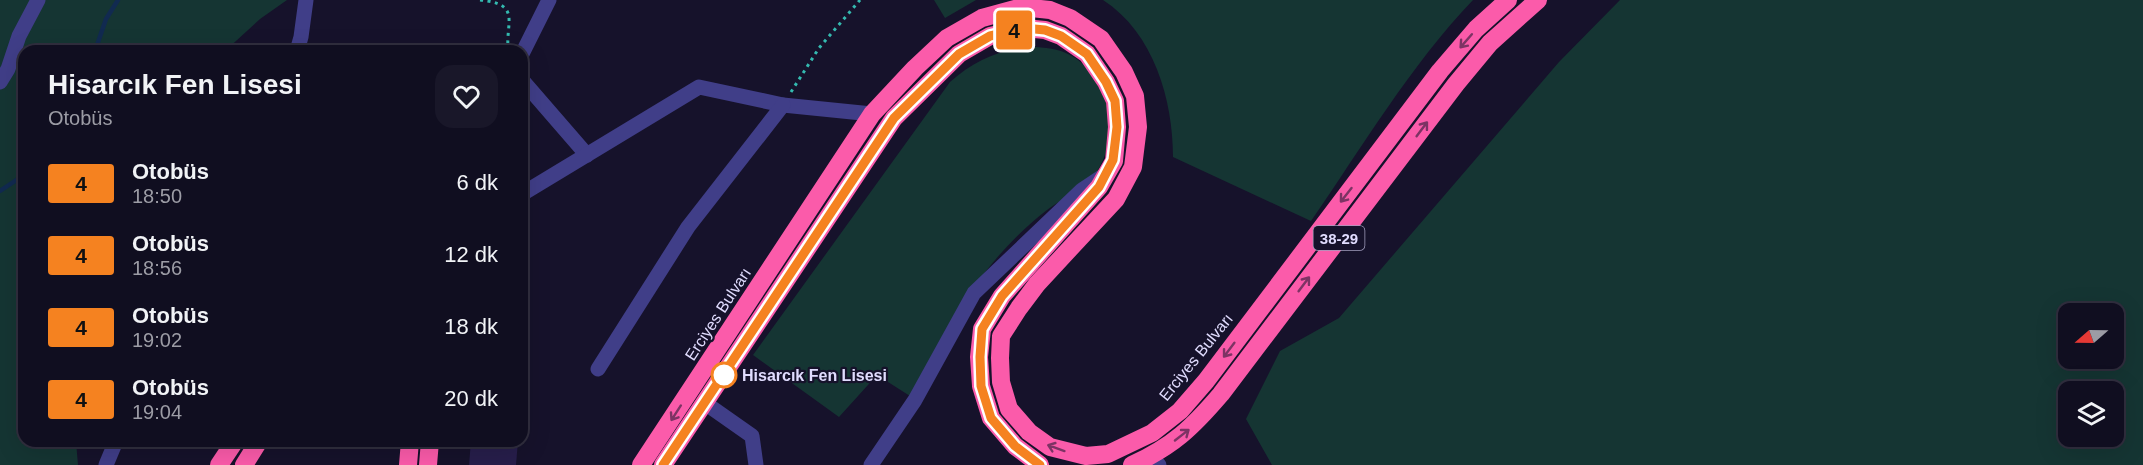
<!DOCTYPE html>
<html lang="tr">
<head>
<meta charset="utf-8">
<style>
	body { margin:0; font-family:Helvetica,sans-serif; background:#191729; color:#f1f3f6; height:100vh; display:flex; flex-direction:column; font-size:22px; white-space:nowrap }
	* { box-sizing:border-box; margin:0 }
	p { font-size:20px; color:#9c9ca5 }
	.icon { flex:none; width:33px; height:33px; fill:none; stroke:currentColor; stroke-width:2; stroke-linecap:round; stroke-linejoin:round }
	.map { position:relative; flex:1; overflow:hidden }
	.panel { position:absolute; left:18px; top:45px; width:510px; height:402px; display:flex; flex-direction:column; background:#100e20; border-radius:18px; box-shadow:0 6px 24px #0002,0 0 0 2px #302e3e }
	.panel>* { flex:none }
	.badge { padding:0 12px; border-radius:4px; font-size:21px; line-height:39px }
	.needle { width:39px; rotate:250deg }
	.tools { position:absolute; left:2058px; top:303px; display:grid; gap:12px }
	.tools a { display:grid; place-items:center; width:66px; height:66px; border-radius:12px; background:#100e20; box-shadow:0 6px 24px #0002,0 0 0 2px #302e3e; font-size:30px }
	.map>.badge { position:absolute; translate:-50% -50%; box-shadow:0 0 0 3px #fff }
	.round { display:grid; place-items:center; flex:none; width:63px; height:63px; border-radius:18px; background:#191729 }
	.head { display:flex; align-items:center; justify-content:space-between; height:102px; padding:0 30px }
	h1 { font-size:28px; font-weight:700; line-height:45px }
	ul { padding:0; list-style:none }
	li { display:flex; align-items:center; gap:18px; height:72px; padding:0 30px }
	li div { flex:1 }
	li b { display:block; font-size:22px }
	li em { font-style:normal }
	li .badge { min-width:66px; font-weight:700; text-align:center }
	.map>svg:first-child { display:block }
</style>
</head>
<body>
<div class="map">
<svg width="2143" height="465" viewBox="0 0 2143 465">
	<rect width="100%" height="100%" fill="#16122b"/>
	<g fill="#153533" fill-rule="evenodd">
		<polygon points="0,0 287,0 260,19 225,51 24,51 24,441 76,441 78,465 0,465"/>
		<polygon points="934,0 976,0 945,18"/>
		<path d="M 1103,0 L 1473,0 C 1410,66 1363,146 1311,221 L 1173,157 C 1173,100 1154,33 1103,0 Z"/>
		<path d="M 1620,0 L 2143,0 L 2143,465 L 1272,465 L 1246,419 L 1280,351 L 1339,318 L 1559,62 ZM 2068,314 L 2114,314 L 2114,358 L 2068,358 ZM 2068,392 L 2114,392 L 2114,436 L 2068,436 Z"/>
		<path d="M 1030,47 C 1061,47 1082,55 1097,84 C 1102,94 1109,107 1110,118 C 1112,138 1105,163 1092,178 C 1084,188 1059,201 1047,210 C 1025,227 1004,248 986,271 C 956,308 934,354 910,396 L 877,375 L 839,417 L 753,355 L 950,82 C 974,61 998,50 1030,47 Z"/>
	</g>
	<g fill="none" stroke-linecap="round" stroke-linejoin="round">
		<g stroke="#112a50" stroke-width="4.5">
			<polyline points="95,51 106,19 118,0"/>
			<polyline points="0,191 24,175"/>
		</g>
	</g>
	<polygon fill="#271e4b" points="471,441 518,441 516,465 469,465"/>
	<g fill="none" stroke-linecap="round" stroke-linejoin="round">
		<g stroke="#34bab0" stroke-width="3" stroke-dasharray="3 4.5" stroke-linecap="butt">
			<path d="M 480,0 C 521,4 506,21 508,48"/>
			<polyline points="791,92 819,48 860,0"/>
		</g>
		<g stroke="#403e88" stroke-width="15">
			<polyline points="297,51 301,37 306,0"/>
			<polyline points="522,54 549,0"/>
			<polyline points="522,80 587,155"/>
			<polyline points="0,82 8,69 19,36 38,0"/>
			<polyline points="522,194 699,87 783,105 872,114"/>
			<polyline points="598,369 688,227 783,105"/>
			<polyline points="705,403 752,436 756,465"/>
			<polyline points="1150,456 1159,465"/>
			<polyline points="106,465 116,441"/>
			<polyline points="871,465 915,400 974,293 1082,190 1103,176"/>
		</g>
		<g stroke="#fb5baa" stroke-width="18">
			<polyline points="219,465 235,441"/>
			<polyline points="244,465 259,441"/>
			<polyline points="408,465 410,441"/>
			<polyline points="428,465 430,441"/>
			<polyline points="641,465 872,114 915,68 947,38 982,18 1022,7 1050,10 1070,18 1101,39 1124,72 1135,96 1138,127 1133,167 1116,199 1037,284 1019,308 1001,336 1000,358 1001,382 1009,409 1029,432 1050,447 1086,456 1108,454 1152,433 1180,411 1206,381 1440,71 1476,29 1508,0"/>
			<polyline points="663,465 894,118 959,54 990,36 1024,28 1045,30 1061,36 1087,54 1106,82 1115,101 1117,127 1114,161 1099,187 1002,296 982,329 979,357 981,386 991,418 1015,446 1040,465"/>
			<path d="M 1132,465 C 1173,446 1192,428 1221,394 L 1456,84 L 1490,43 L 1538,0"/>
		</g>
	</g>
	<defs><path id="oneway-shaft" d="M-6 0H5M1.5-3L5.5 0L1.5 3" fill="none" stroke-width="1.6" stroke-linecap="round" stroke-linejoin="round" transform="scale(1.5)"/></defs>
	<g stroke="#7d3364">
		<use href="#oneway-shaft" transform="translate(1466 41) rotate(131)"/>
		<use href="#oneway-shaft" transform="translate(1422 129) rotate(-53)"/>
		<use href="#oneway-shaft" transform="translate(1346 195) rotate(128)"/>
		<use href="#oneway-shaft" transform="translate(1304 284) rotate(-53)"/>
		<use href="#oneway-shaft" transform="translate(1229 350) rotate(127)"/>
		<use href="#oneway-shaft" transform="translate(676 413) rotate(123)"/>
		<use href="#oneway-shaft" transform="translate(1182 435) rotate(-38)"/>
		<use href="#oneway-shaft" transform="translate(1056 448) rotate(-160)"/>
	</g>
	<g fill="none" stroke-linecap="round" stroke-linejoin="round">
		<defs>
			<polyline id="line" points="663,465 894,118 959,54 990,36 1024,28 1045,30 1061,36 1087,54 1106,82 1115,101 1117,127 1113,160 1099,187 1002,296 982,329 980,357 981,386 991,418 1015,446 1040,465"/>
		</defs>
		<use href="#line" stroke="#fff" stroke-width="14"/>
		<use href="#line" stroke="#f58220" stroke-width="9"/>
	</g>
	<circle fill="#fff" stroke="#f58220" stroke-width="3" cx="724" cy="375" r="12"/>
	<g text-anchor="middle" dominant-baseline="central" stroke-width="4.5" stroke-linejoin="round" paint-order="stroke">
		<rect fill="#16122b" stroke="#a39fbf" stroke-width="1.5" x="1313.5" y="226" width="51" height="24" rx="4.5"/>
		<g font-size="15" font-weight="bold" fill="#e0dcfe">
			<text x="1339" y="238">38-29</text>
		</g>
		<g font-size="16" fill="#e0dcfe" stroke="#16122b">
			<text transform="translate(718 314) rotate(-57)">Erciyes Bulvarı</text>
			<text transform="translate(1196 357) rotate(-51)">Erciyes Bulvarı</text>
		</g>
		<g font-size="16" font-weight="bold" fill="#e0dcfe" stroke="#16122b" text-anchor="start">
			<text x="742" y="375">Hisarcık Fen Lisesi</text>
		</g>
	</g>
</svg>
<div class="tools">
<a><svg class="needle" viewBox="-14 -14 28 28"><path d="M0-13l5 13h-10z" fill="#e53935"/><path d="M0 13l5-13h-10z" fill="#9c9ca5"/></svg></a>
<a><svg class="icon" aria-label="layers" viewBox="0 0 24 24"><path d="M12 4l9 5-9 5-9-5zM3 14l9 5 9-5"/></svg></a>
</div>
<b class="badge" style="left:1014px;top:30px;background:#f58220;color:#111">4</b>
<section class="panel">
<div class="head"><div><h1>Hisarcık Fen Lisesi</h1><p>Otobüs</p></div><a class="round"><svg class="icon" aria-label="heart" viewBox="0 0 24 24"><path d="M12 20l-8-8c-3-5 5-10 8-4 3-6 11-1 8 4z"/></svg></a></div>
<ul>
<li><span class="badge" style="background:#f58220;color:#111">4</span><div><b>Otobüs</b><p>18:50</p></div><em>6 dk</em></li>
<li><span class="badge" style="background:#f58220;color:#111">4</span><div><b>Otobüs</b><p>18:56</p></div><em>12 dk</em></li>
<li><span class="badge" style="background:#f58220;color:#111">4</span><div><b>Otobüs</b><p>19:02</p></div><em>18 dk</em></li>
<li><span class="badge" style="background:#f58220;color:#111">4</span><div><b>Otobüs</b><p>19:04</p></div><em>20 dk</em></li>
</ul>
</section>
</div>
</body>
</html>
